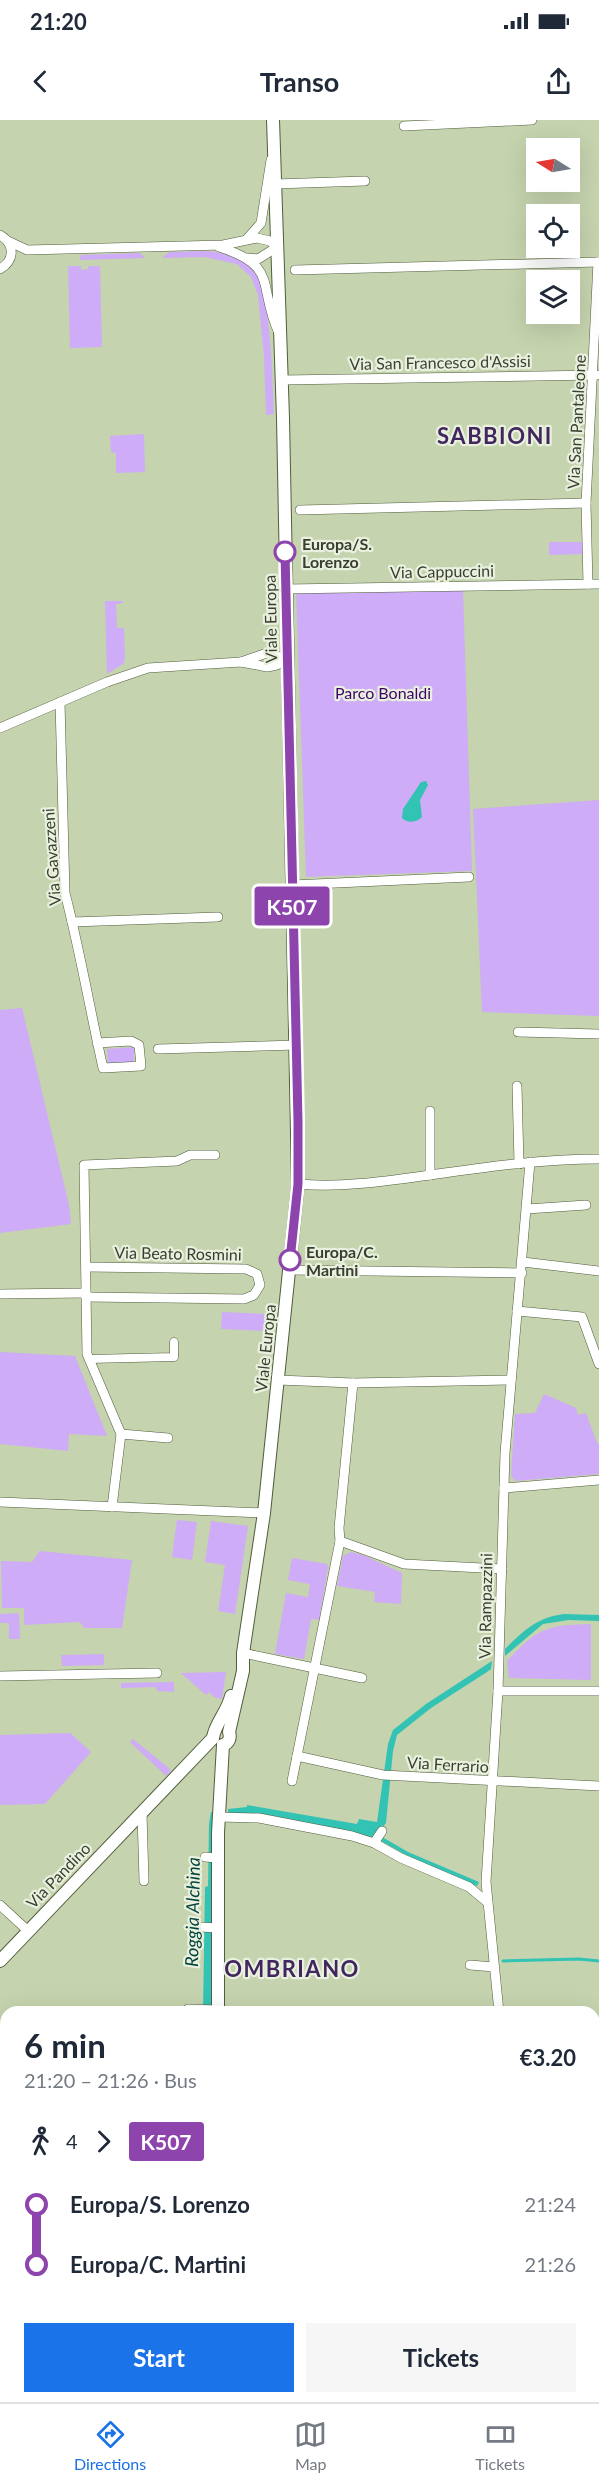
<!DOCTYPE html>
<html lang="en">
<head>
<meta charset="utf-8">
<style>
	body { margin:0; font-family:Lato,sans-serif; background:#f6f6f7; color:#1f2937; height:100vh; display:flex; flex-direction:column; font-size:22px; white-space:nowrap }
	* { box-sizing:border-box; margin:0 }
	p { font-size:20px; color:#747a83 }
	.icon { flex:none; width:33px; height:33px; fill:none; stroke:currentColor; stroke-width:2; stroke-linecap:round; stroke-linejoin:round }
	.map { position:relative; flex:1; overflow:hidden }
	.drawer { position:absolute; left:0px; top:1886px; width:600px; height:398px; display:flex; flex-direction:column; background:#fff; border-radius:18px 18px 0 0; box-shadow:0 6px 24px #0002 }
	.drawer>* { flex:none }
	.badge { padding:0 12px; border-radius:4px; font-size:21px; line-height:39px }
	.needle { width:39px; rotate:281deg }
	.controls { position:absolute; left:526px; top:18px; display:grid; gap:12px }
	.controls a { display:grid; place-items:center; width:54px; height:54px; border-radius:0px; background:#fff; box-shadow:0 6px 24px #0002; font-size:30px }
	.map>.badge { position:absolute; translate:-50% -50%; box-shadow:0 0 0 3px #fff }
	.legs { display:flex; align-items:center; gap:9px; height:66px; padding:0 24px; font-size:20px }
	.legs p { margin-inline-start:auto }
	.headline { display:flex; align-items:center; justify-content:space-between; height:102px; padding:0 24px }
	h1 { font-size:33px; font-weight:700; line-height:45px }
	.button { display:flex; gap:12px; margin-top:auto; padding:12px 24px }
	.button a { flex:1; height:69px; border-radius:0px; background:#1a73e8; color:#fff; font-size:24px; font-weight:700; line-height:69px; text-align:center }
	.button a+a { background:#f6f6f7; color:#1f2937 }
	ul { padding:0 24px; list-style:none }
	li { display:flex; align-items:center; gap:21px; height:60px; font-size:22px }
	li i { display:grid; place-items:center; width:9px; height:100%; margin:0 8px; background:currentColor }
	li i::after { content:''; width:15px; height:15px; margin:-8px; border:4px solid; border-radius:50%; background:#fff }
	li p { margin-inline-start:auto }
	li:first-child i { background:linear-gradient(#0000 50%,currentColor 0) }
	li:last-child i { background:linear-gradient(currentColor 50%,#0000 0) }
	.status { display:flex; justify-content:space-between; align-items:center; height:42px; padding:0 30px; background:#fff; direction:ltr }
	.status svg { height:16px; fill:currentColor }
	header { display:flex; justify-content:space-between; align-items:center; height:78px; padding:0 24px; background:#fff; font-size:27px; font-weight:700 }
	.tabs { display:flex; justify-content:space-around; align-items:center; height:84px; border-top:2px solid #e0e1e3; background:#fff; font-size:16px; color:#747a83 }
	.tabs a { display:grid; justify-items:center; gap:3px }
	.tabs .active { color:#1a73e8 }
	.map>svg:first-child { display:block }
</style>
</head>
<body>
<div class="status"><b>21:20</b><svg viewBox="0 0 49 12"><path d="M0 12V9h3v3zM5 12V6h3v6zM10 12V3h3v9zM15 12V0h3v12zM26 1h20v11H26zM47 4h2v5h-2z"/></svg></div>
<header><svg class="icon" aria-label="back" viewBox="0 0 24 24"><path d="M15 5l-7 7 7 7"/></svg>Transo<svg class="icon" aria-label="share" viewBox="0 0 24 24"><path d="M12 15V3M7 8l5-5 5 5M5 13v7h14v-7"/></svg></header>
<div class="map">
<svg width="599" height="2282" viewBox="0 0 599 2282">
	<rect width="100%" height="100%" fill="#c5d3ae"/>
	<g fill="#ceacf8">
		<path d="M 205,131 C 218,132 237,134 249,142 C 271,158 273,266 274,294 L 266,295 L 264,236 L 258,175 L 251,157 L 237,144 L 204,137 L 162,138 L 169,132 Z"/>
		<polygon points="140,133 145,138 80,140 81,135"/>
		<polygon points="68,146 81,146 81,150 88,149 88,146 100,146 102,227 70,228"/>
		<polygon points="144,314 145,352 116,353 116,333 111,332 110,316"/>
		<polygon points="549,422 584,422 584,434 549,435"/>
		<polygon points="463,470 472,751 306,757 296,472"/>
		<polygon points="105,481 123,481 123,483 116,484 117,508 124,508 125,539 123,544 107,554"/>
		<polygon points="599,680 599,896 482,892 473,689"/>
		<polygon points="22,888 69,1085 71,1104 0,1113 0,890"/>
		<polygon points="134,927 134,942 108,943 107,929"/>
		<polygon points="222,1192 267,1194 265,1211 221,1209"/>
		<polygon points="0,1232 75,1236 107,1316 69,1314 68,1331 0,1324"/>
		<polygon points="544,1274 576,1288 578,1295 586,1293 597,1323 599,1324 599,1354 515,1361 511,1355 515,1294 535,1293"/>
		<polygon points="177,1400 197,1402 192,1440 172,1437"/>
		<polygon points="211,1401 248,1406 235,1494 218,1491 225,1445 205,1442"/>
		<polygon points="40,1431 132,1440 122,1508 84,1508 80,1502 24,1505 24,1488 2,1488 1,1441 32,1442"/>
		<polygon points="351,1432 363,1435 402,1453 401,1484 374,1482 375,1472 337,1466 343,1436"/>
		<polygon points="292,1438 327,1444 328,1448 319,1500 311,1499 304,1539 275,1534 286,1473 308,1477 310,1464 288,1460"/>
		<polygon points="19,1493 20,1519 9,1519 9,1503 0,1503 0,1494"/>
		<path d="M 591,1504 L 591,1560 L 509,1558 L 507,1541 C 537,1508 548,1505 591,1504 Z"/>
		<polygon points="104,1534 104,1545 62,1546 61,1535"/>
		<polygon points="226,1552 222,1579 214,1577 209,1572 206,1575 181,1553"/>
		<polygon points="174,1562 174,1572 157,1571 156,1567 121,1568 121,1563"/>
		<polygon points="70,1613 91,1632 45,1684 0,1685 0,1615"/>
		<polygon points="133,1619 171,1650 166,1656 130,1622"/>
		<polygon points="0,1920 6,1920 6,2101 0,2100"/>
	</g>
	<g fill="#32c3b4">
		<path d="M 421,662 L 426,661 L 428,665 L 420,680 L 422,697 C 417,702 408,704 402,698 L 403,689 Z"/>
		<path d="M 564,1494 L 599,1495 L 599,1501 L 569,1500 L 543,1504 L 505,1536 L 505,1529 C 523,1511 538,1497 564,1494 Z"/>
		<polygon points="492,1541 491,1549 487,1552 431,1588 397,1615 393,1631 386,1703 377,1714 408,1732 479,1762 477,1766 413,1739 376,1718 269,1695 228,1694 228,1689 247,1687 247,1685 357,1704 359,1699 377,1702 388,1624 393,1610 426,1584"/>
		<polygon points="211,1692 214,1692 214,1763 211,1765 211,1891 203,1892 205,1767 208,1766 209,1704"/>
	</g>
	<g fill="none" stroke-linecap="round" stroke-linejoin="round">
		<polyline stroke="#32c3b4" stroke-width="3" points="503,1841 579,1839 599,1841"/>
		<polyline stroke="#32c3b4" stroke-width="10" points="0,2234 6,2230"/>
		<defs>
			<polyline id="pedestrian" points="89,1239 174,1237 174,1222"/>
			<g id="minor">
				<polyline points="404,6 532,0"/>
				<polyline points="275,64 365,61"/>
				<path d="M 0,115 C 15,124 15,140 0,149"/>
				<polyline points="247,119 261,103 271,40"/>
				<polyline points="8,121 27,130 223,125 257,118 270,121 277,127 258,139 247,138"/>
				<path d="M 219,127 C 280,146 257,166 279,213"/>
				<polyline points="295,150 599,142"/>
				<polyline points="282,260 597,255"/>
				<polyline points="300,390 586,383"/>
				<polyline points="588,464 586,383 598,142"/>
				<polyline points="286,469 599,464"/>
				<polyline points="241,542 267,533 287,539"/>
				<path d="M 60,582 L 65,773 C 80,831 90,890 103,948 L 141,946 L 139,925 L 131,921 L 97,923"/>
				<polyline points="0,608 107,562 148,548 241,542 267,547 277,545 287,539"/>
				<polyline points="292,765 469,757"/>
				<polyline points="72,802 218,797"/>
				<polyline points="518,912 599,914"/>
				<polyline points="158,929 297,925"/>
				<polyline points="517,966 519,1044"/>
				<polyline points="430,1055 430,991"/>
				<path d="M 298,1064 C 342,1068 387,1061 430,1055 C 486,1047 543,1039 599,1039"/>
				<polyline points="527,1089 586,1085"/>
				<polyline points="523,1142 599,1151"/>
				<polyline points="86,1147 246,1149 257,1154 260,1165 254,1175 244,1179 86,1177"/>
				<polyline points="289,1150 522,1153"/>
				<polyline points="0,1174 86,1173"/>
				<polyline points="517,1191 582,1197 599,1244"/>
				<polyline points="278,1260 353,1263 511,1260"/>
				<polyline points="121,1314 168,1318"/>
				<polyline points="504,1368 599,1360"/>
				<polyline points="0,1382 264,1393"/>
				<polyline points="112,1387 121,1314 87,1234 84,1045 177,1041 190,1035 215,1035"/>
				<polyline points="340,1421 404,1444 502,1449"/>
				<polyline points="243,1533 362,1558"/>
				<polyline points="0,1556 157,1553"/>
				<polyline points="498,1571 599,1571"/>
				<polyline points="297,1636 383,1655 599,1666"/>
				<polyline points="292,1661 340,1421 339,1408 353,1263"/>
				<polyline points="142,1693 144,1761"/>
				<polyline points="219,1697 259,1698 352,1716 374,1723 401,1738 469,1767 487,1782"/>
				<polyline points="374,1723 382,1711"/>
				<polyline points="205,1737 218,1738"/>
				<polyline points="0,1785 27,1810"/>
				<polyline points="200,1807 218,1808"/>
				<polyline points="470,1845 494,1847"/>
				<polyline points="188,1889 218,1890"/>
				<polyline points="499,1892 486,1762 498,1571 505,1333 530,1042"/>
				<polyline points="594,2068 599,2067"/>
				<polyline points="594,2189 599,2190"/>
				<polyline points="0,2245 6,2245"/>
				<polyline points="14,2282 15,2277"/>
				<polyline points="590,2282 590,2277"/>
			</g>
			<g id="tertiary">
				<path d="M 213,1618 C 214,1605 228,1591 231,1576"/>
				<path d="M 223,1625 C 229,1623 231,1618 229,1612 L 243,1551 L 243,1533 L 264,1393 L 298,1064 L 283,298 L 273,0"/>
				<polyline points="0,1841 213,1618"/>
				<polyline points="218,1892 218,1713 223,1625"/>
				<polyline points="0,2191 6,2193"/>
				<polyline points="435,2277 496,2282"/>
				<polyline points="224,2282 224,2277"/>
			</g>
		</defs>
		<use href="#pedestrian" stroke="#515d3c" stroke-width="9"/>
		<use href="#minor" stroke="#515d3c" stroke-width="10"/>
		<use href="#tertiary" stroke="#515d3c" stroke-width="14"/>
		<use href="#pedestrian" stroke="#fff" stroke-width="8"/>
		<use href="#minor" stroke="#fff" stroke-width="9"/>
		<use href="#tertiary" stroke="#fff" stroke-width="12"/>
	</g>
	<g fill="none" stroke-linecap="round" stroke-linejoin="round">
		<defs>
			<polyline id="line-1" points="285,432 298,1001 298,1064 290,1140"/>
		</defs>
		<use href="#line-1" stroke="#fff" stroke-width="14"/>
		<use href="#line-1" stroke="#8e44ad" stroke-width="9"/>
	</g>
	<g fill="#fff" stroke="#8e44ad" stroke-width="3">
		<circle cx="285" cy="432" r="10"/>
		<circle cx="290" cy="1140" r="10"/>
	</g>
	<g text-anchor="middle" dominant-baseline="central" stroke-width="4.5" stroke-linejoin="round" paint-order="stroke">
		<g font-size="16" fill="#393f30" stroke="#e9f1de">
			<text transform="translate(440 242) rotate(-1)">Via San Francesco d'Assisi</text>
			<text transform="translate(576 302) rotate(-87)">Via San Pantaleone</text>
			<text transform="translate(442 451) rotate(-1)">Via Cappuccini</text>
			<text transform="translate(270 499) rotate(-91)">Viale Europa</text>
			<text transform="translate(51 737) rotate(-94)">Via Gavazzeni</text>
			<text transform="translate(178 1133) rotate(1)">Via Beato Rosmini</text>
			<text transform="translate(265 1228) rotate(-84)">Viale Europa</text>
			<text transform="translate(485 1486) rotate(-89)">Via Rampazzini</text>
			<text transform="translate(448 1644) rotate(3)">Via Ferrario</text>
			<text transform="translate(58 1755) rotate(-46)">Via Pandino</text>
		</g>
		<g font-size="16" font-weight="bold" fill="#393f30" stroke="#e9f1de" text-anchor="start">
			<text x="302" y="423">Europa/S.<tspan x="302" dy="18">Lorenzo</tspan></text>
			<text x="306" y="1131">Europa/C.<tspan x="306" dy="18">Martini</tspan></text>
		</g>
		<g font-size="16" fill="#3f0568" stroke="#e9f1de">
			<text x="383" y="572">Parco Bonaldi</text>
		</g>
		<g font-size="18" font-style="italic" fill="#03433d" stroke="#e9f1de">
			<text transform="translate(192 1792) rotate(-89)">Roggia Alchina</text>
		</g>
		<g font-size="22" font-weight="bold" letter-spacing="1.5" fill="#42265f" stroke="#e9f1de">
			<text x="495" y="315">SABBIONI</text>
			<text x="292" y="1848">OMBRIANO</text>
		</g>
	</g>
</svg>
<div class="controls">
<a><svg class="needle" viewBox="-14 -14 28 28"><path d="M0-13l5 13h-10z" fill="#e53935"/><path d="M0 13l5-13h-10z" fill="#747a83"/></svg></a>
<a><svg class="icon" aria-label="locate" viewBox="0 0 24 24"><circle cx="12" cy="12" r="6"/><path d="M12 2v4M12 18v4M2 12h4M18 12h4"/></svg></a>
<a><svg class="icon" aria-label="layers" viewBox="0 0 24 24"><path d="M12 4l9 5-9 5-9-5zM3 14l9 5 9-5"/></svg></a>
</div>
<b class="badge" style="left:292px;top:786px;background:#8e44ad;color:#fff">K507</b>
<section class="drawer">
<div class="headline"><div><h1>6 min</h1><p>21:20 – 21:26 · Bus</p></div><b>€3.20</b></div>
<div class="legs"><svg class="icon" aria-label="walk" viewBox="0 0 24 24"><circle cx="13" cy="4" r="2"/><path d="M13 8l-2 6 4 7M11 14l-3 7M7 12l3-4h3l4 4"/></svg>4<svg class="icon" aria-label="forward" viewBox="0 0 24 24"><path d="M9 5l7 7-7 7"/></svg><b class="badge" style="background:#8e44ad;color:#fff">K507</b></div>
<ul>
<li><i style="color:#8e44ad"></i><b>Europa/S. Lorenzo</b><p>21:24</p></li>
<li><i style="color:#8e44ad"></i><b>Europa/C. Martini</b><p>21:26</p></li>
</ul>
<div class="button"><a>Start</a><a>Tickets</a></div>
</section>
</div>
<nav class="tabs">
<a class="active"><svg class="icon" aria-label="directions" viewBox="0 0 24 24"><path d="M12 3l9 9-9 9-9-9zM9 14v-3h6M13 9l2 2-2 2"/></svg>Directions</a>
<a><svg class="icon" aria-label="map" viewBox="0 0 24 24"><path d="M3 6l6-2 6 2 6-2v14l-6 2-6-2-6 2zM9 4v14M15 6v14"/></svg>Map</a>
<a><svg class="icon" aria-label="tickets" viewBox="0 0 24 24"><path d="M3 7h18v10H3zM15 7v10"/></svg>Tickets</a>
</nav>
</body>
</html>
